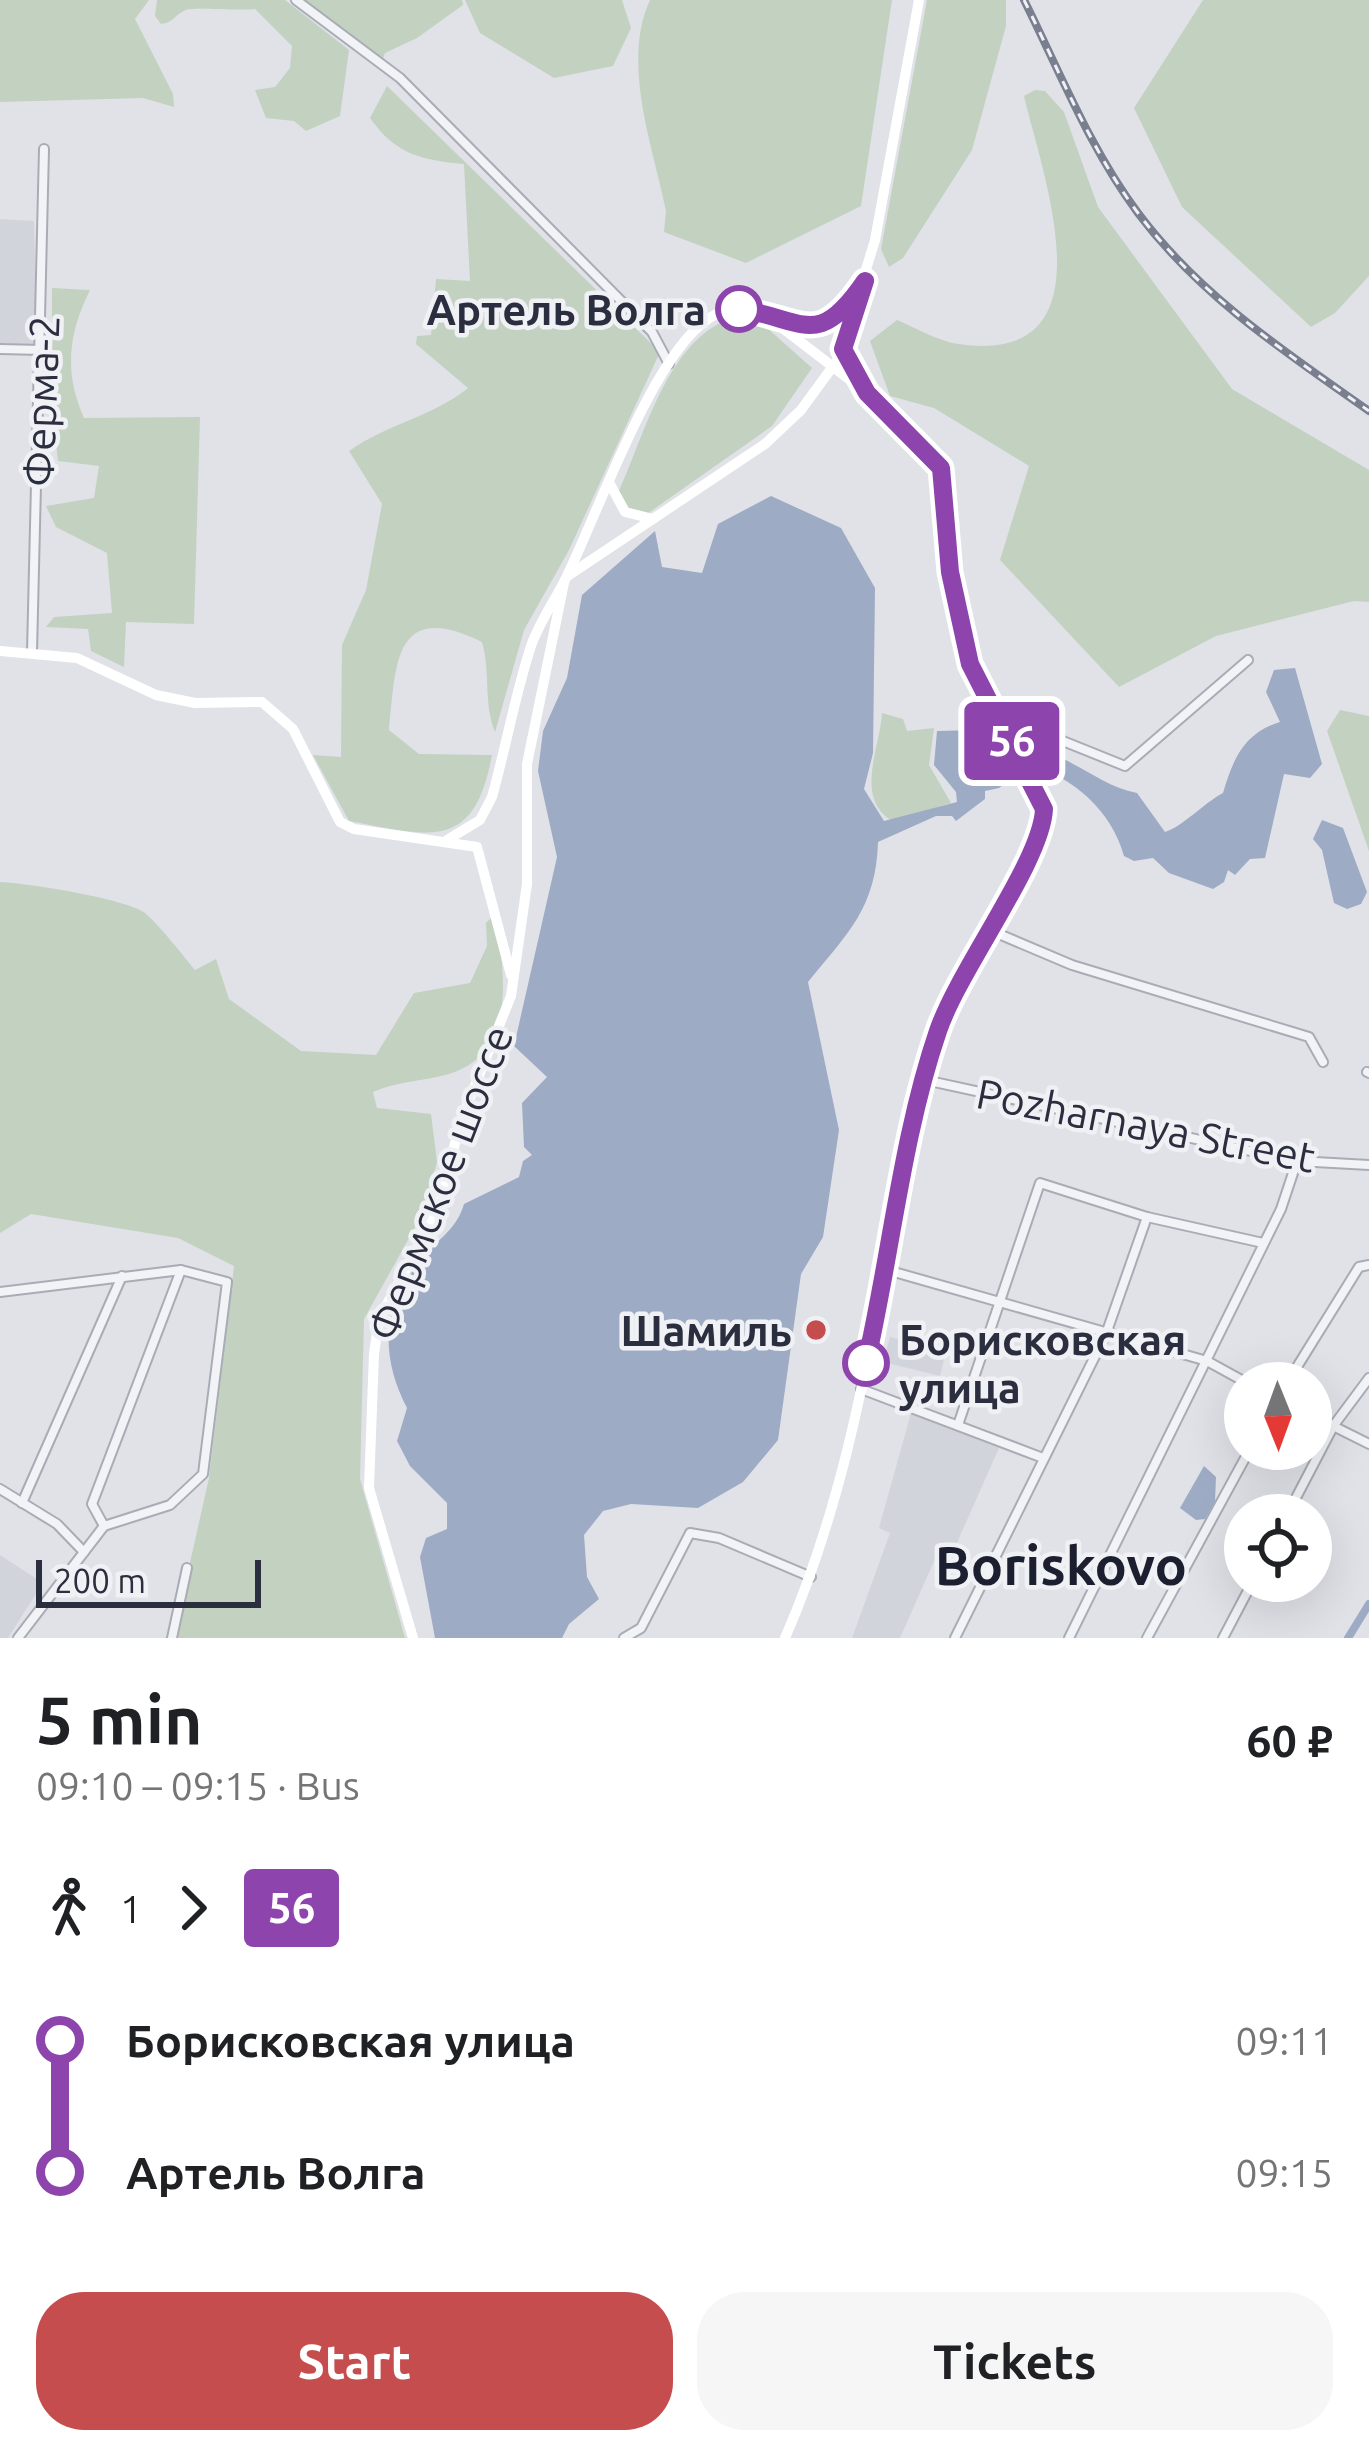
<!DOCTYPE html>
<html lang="en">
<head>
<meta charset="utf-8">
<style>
	body { margin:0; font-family:Ubuntu,sans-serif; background:#f6f6f6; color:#202124; height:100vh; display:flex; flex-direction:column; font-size:45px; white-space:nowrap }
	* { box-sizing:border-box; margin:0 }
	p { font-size:39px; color:#757577 }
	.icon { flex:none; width:66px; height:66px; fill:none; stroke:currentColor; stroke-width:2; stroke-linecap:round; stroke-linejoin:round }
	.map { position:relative; height:1638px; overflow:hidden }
	.drawer { display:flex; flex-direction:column; background:#fff; flex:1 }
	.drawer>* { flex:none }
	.badge { padding:0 24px; border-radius:9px; font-size:42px; line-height:78px }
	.needle { width:78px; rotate:179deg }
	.fabs { position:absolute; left:1224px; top:1362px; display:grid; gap:24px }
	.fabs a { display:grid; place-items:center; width:108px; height:108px; border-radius:50%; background:#fff; box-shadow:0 12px 48px #0002; font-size:60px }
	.scale { position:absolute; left:36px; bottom:30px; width:225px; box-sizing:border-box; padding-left:12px; border:6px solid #2a2e3e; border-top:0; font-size:33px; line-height:42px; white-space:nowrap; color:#2a2e3e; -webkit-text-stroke:9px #eff1f5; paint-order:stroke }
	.map>.badge { position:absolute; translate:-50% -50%; box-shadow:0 0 0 6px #fff }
	.legs { display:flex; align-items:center; gap:18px; height:132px; padding:0 36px; font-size:39px }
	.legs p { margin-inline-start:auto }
	.headline { display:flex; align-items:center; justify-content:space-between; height:204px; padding:0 36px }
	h1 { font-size:66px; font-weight:700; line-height:90px }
	.action { display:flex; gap:24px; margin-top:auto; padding:24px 36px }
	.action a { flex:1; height:138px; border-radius:48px; background:#c54d4e; color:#fff; font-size:48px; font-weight:700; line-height:138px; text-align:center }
	.action a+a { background:#f6f6f6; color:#202124 }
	ul { padding:0 36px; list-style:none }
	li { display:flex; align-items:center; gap:42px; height:132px; font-size:45px }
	li i { display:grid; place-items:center; width:18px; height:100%; margin:0 15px; background:currentColor }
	li i::after { content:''; width:30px; height:30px; margin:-15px; border:9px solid; border-radius:50%; background:#fff }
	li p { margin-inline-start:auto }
	li:first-child i { background:linear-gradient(#0000 50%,currentColor 0) }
	li:last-child i { background:linear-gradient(currentColor 50%,#0000 0) }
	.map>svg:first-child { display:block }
</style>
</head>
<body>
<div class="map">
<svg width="1369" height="1638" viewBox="0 0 1369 1638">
	<rect width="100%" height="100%" fill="#e0e2e8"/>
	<g fill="#d2d4dc">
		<polygon points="0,219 34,221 37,345 0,343"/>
		<polygon points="890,1337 946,1351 940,1376 883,1362"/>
		<polygon points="911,1413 999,1448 956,1545 939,1550 900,1638 852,1638 890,1533 879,1528"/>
		<polygon points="0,1555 43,1583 8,1638 0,1638"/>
	</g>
	<g fill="#c3d1c1">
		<polygon points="0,0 149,0 135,19 173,94 174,107 143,98 0,102"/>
		<path d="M 157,0 L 285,0 L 349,50 L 340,116 L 306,131 L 294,121 L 266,118 L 255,90 L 275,87 L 290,68 L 292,46 L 255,9 C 238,11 193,7 186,10 C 174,15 175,22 161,24 L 155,16 Z"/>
		<polygon points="305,0 462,0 463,5 417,38 385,53 382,61"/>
		<polygon points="465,0 622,0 631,28 613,66 554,78 480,33"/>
		<path d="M 650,0 L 892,0 L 861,206 L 746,263 L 664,232 L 666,211 C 653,146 621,63 650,0 Z"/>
		<polygon points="927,0 1006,0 1006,26 972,150 903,258 889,267 881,249"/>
		<polygon points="1203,0 1369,0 1369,276 1335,313 1311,327 1182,207 1134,108"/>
		<path d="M 387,86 L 660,352 L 569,550 L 524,630 L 495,732 C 483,702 491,673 482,642 C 394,599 396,663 389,730 L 419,754 L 492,755 C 474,853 430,836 349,821 L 313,755 L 341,757 L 342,645 L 366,590 L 382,504 L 349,451 C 387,424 432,417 468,388 L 416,344 L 417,336 L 431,335 L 436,279 L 470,281 L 464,164 C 422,160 396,155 370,118 Z"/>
		<path d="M 1035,90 L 1045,91 L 1064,112 L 1098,207 L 1232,389 L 1369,470 L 1369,602 L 1354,601 L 1216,636 L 1119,687 L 1000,560 L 1029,466 L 934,408 L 890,396 L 870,341 L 897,320 C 916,328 938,341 958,344 C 1115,367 1043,177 1024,96 Z"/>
		<path d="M 52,288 L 90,290 C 68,334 64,373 84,418 L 200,417 L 194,624 L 126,622 L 124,667 L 91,651 L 88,629 L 46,627 L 54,617 L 112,613 L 107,553 L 56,527 L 46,506 L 94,498 L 99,466 L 58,461 L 52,408 Z"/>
		<path d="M 738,316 L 766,327 L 812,368 L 772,426 L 647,514 L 629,508 L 619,491 C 646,432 669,334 738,316 Z"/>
		<polygon points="1340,710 1369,716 1369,851 1327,731"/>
		<path d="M 882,713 L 903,719 L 907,731 L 934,728 L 929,765 L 951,803 L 892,821 C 854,798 880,748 882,713 Z"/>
		<path d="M 0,882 C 27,883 127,899 145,913 C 163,929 179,951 195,970 L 216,959 L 229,999 L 301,1051 L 376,1055 L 414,993 L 470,983 L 487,946 L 486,923 L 494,915 C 506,970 518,1057 445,1075 C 420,1082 397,1081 373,1092 L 377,1108 L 431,1114 L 437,1162 L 423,1213 L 364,1319 L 360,1479 L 405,1638 L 173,1638 L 209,1478 L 234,1266 L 178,1238 L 31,1214 L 0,1233 Z"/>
	</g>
	<g fill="#9dabc5">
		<path d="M 771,496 L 841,528 L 875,588 L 873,753 L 864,789 L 884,821 L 957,802 L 956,792 L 934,765 L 937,731 L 978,730 L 981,753 C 1005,757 1025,746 1048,753 C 1080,763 1104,787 1137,793 L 1165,832 C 1182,827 1204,803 1223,793 C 1233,759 1244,733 1280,722 L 1266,692 L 1274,670 L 1295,668 L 1322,764 L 1310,778 L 1284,774 L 1265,858 L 1250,859 L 1235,875 L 1228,870 L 1224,882 L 1213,889 L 1169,873 L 1153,858 L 1134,861 L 1124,856 C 1111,810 1075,780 1032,764 L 999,788 L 985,791 L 985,799 L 956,821 L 952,816 L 936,816 L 878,842 C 876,908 848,933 808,982 L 839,1130 L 823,1237 L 801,1274 L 778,1440 L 743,1482 L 698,1508 L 631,1504 L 603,1511 L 584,1535 L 587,1577 L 599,1599 L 569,1624 L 562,1638 L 435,1638 L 420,1557 L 426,1538 L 447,1529 L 447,1503 L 410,1466 L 397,1441 L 407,1408 C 377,1349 383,1299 431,1249 C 445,1234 458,1225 464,1204 L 519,1177 L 523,1161 L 532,1155 L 524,1147 L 522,1103 L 547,1077 L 514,1046 L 557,857 L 538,771 L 543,731 L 567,678 L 582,595 L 655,531 L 662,567 L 702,573 L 718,524 Z"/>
		<polygon points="1322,820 1343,828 1367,892 1361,904 1347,909 1334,903 1322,850 1313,839"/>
		<polygon points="1204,1466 1216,1477 1215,1502 1205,1519 1196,1520 1180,1508"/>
	</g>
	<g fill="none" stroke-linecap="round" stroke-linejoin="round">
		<polyline stroke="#9dabc5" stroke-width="8" points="1348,1638 1369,1604"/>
		<defs>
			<g id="street">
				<polyline points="296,0 400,78 652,332 669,364"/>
				<polyline points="0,349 42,350"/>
				<polyline points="32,652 44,149"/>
				<polyline points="1005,729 1043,733 1125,766 1248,660"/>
				<polyline points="987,929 1072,965 1309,1037 1323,1062"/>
				<polyline points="1367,1072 1369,1073"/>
				<polyline points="925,1080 1297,1161 1369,1165"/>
				<polyline points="887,1270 1207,1361 1247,1383"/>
				<polyline points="0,1292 181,1270 227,1282 203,1474 170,1505 104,1526"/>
				<polyline points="1287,1383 1359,1267 1369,1265"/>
				<polyline points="861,1389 1043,1458"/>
				<polyline points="1311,1415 1369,1444"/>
				<polyline points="958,1425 1040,1183 1147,1217 1263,1243"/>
				<polyline points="0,1489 57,1524 84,1552"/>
				<polyline points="22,1503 122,1276"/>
				<polyline points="1287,1515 1334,1425 1369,1378"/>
				<polyline points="18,1638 104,1526 92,1504 181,1270"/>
				<polyline points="172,1638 187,1568"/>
				<polyline points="624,1638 641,1628 690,1533 719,1538 811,1577"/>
				<polyline points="955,1638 1106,1334 1147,1217"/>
				<polyline points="1069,1638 1281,1209 1297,1161"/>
				<polyline points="1147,1638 1250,1449"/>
				<polyline points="1223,1638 1253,1581"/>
			</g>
		</defs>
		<use href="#street" stroke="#a9acb5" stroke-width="12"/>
		<use href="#street" stroke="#f2f3f6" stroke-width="8"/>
		<g stroke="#fff" stroke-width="10">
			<path d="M 772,320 L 867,393 L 941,468 L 950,572 L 970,664 L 1044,809 L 1031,854 L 967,962 L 938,1029 C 882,1231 870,1444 785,1638"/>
			<polyline points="610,484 625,512 653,519"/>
			<polyline points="569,575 765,444 801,410 839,358 875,240 919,0"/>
			<polyline points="0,651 77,658 156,695 195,703 262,702 293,729 340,822 354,829 477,847 511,975"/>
			<path d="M 447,840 L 480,820 L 492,797 C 506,747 515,695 531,646 C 539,623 553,603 564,582 C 597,517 651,357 708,319 C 769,277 795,384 865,281"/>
			<polyline points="413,1638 369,1488 374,1354 379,1319 438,1210 461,1120 511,996 527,884 527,764 564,583"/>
		</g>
		<defs>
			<path id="rail" d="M 1024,0 C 1059,70 1090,149 1138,213 C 1200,296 1285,352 1369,411"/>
		</defs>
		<use href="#rail" stroke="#7a7f90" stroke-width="8"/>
		<use href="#rail" stroke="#eff1f5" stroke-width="3" stroke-dasharray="9" stroke-linecap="butt"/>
	</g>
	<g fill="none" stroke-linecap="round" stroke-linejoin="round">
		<defs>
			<path id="line-1" d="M 739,309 C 805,319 817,351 865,281 L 843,349 L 867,393 L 941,468 L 950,572 L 970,664 L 1044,809 C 1042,861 959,969 938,1031 C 902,1136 891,1254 866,1363"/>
		</defs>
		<use href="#line-1" stroke="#fff" stroke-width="27"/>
		<use href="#line-1" stroke="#8e44ad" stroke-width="18"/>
	</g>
	<g fill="#fff" stroke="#8e44ad" stroke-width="6">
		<circle cx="739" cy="309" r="21"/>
		<circle cx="866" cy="1363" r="21"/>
	</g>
	<circle fill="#c54d4e" stroke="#eff1f5" stroke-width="4.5" cx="816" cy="1330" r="12"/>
	<g text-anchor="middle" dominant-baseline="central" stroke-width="9" stroke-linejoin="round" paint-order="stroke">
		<g font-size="42" font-weight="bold" fill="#2a2e3e" stroke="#eff1f5" text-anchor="end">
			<text x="706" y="309">Артель Волга</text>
			<text x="899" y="1339" text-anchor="start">Борисковская<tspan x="899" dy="48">улица</tspan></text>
		</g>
		<g font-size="42" fill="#2a2e3e" stroke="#eff1f5">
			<text transform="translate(41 401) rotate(-88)">Ферма-2</text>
			<text transform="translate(1146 1125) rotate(11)">Pozharnaya Street</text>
			<text transform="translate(440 1183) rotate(-69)">Фермское шоссе</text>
		</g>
		<g font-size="42" font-weight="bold" fill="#2a2e3e" stroke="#eff1f5" text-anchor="end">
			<text x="792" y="1330">Шамиль</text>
		</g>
		<g font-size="54" font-weight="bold" fill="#1c1f2f" stroke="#eff1f5">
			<text x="1061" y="1565">Boriskovo</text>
		</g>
	</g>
</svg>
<div class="fabs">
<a><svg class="needle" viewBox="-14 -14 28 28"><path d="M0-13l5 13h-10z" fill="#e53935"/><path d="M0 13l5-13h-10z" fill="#757577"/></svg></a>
<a><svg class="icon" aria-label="locate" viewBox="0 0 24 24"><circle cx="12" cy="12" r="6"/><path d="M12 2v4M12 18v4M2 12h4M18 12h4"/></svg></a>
</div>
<div class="scale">200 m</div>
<b class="badge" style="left:1012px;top:741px;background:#8e44ad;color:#fff">56</b>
</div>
<section class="drawer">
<div class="headline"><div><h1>5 min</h1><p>09:10 – 09:15 · Bus</p></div><b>60 ₽</b></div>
<div class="legs"><svg class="icon" aria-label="walk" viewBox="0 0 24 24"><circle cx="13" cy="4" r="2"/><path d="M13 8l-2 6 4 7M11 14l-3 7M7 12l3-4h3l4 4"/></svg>1<svg class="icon" aria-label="forward" viewBox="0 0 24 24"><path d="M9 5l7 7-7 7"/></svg><b class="badge" style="background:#8e44ad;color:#fff">56</b></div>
<ul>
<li><i style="color:#8e44ad"></i><b>Борисковская улица</b><p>09:11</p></li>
<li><i style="color:#8e44ad"></i><b>Артель Волга</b><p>09:15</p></li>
</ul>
<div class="action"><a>Start</a><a>Tickets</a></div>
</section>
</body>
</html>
